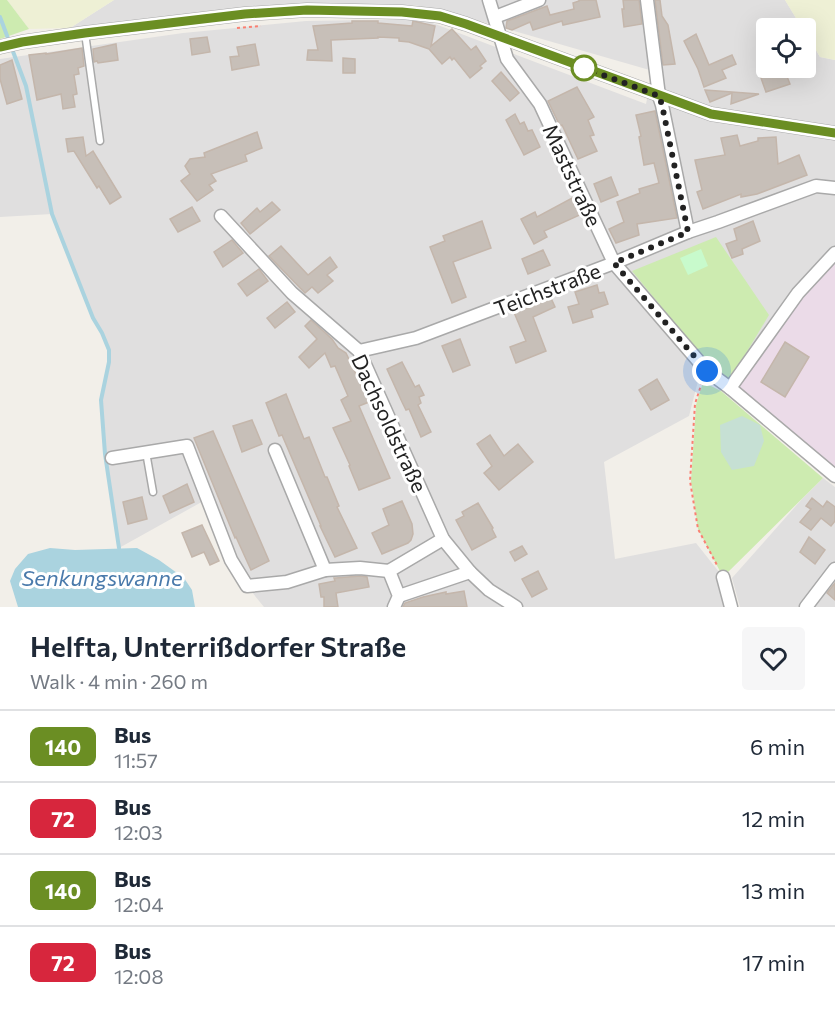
<!DOCTYPE html>
<html lang="en">
<head>
<meta charset="utf-8">
<style>
	body { margin:0; font-family:Commissioner,sans-serif; background:#f6f6f7; color:#1f2937; height:100vh; display:flex; flex-direction:column; font-size:22px; white-space:nowrap }
	* { box-sizing:border-box; margin:0 }
	p { font-size:20px; color:#747a83 }
	.icon { flex:none; width:33px; height:33px; fill:none; stroke:currentColor; stroke-width:2; stroke-linecap:round; stroke-linejoin:round }
	.map { position:relative; height:607px; overflow:hidden }
	.drawer { display:flex; flex-direction:column; background:#fff; flex:1 }
	.drawer>* { flex:none }
	.badge { padding:0 12px; border-radius:9px; font-size:21px; line-height:39px }
	.buttons { position:absolute; left:756px; top:18px; display:grid; gap:12px }
	.buttons a { display:grid; place-items:center; width:60px; height:60px; border-radius:6px; background:#fff; box-shadow:0 6px 24px #0002; font-size:30px }
	.you { position:absolute; width:30px; height:30px; margin:-15px; border:4px solid #fff; border-radius:50%; background:#1a73e8; box-shadow:0 0 0 9px #1a73e833 }
	.map>.badge { position:absolute; translate:-50% -50%; box-shadow:0 0 0 3px #fff }
	.round { display:grid; place-items:center; flex:none; width:63px; height:63px; border-radius:6px; background:#f6f6f7 }
	.head { display:flex; align-items:center; justify-content:space-between; height:102px; padding:0 30px }
	h1 { font-size:28px; font-weight:600; line-height:45px }
	ul { padding:0; list-style:none }
	li { display:flex; align-items:center; gap:18px; height:72px; padding:0 30px; border-top:2px solid #e0e1e3 }
	li div { flex:1 }
	li b { display:block; font-size:22px }
	li em { font-style:normal }
	li .badge { min-width:66px; font-weight:700; text-align:center }
	.map>svg:first-child { display:block }
</style>
</head>
<body>
<div class="map">
<svg width="835" height="607" viewBox="0 0 835 607">
	<rect width="100%" height="100%" fill="#f2efe9"/>
	<g fill="#e0dfdf">
		<polygon points="114,0 785,0 802,28 766,28 766,68 806,68 806,33 820,57 835,60 835,257 769,337 737,391 699,377 689,416 604,462 615,559 696,543 723,577 731,607 264,607 247,586 207,499 119,548 105,454 101,400 109,362 109,350 102,333 93,318 52,214 0,217 0,59 183,33 306,21 422,19 646,104 653,71 455,14 414,5 268,5 70,28"/>
		<polygon points="823,478 835,487 835,607 740,607 732,578 802,499"/>
	</g>
	<polygon fill="#ebdbe8" points="835,257 835,476 737,391 769,337"/>
	<g fill="#eef0d5">
		<polygon points="7,0 114,0 70,28 29,29"/>
		<polygon points="785,0 835,0 835,60 820,57 806,33 806,28 802,28"/>
	</g>
	<g fill="#cdebb0">
		<polygon points="0,0 7,0 29,29 0,39"/>
		<polygon points="716,237 769,315 730,380 709,365 632,271"/>
		<polygon points="703,382 721,391 823,478 723,577 698,529 691,481 696,405"/>
	</g>
	<polygon fill="#c6e0d4" points="742,416 760,425 764,441 754,466 732,470 721,452 720,425"/>
	<polygon fill="#c8facc" points="701,249 708,266 688,275 680,258"/>
	<polygon fill="#aad3df" points="50,548 75,550 137,548 159,560 184,578 192,590 195,607 18,607 10,581 15,569 28,554"/>
	<g fill="none" stroke-linecap="round" stroke-linejoin="round">
		<polyline stroke="#aad3df" stroke-width="4" points="0,17 26,86 52,214 93,318 102,333 109,350 109,362 101,400 105,454 119,548"/>
	</g>
	<g fill="#c7bfb8" stroke="#c4b6ab" stroke-width="1.5">
		<polygon points="579,0 596,0 600,17 563,25 562,21 533,30 530,22 512,30 506,28 507,21 547,6 550,15 574,9 573,3 579,1"/>
		<polygon points="623,0 639,0 642,24 624,27 622,9 624,9"/>
		<polygon points="655,0 660,0 662,16 668,25 675,64 663,65"/>
		<polygon points="352,21 378,21 378,23 412,26 413,21 435,26 431,46 452,29 471,50 476,46 486,61 480,66 482,68 470,78 454,58 452,60 450,57 442,64 429,49 409,42 399,41 399,38 378,37 378,38 331,40 332,61 307,60 308,50 318,50 313,26 352,23"/>
		<polygon points="696,34 709,65 732,55 736,64 722,70 726,78 704,87 698,69 684,41"/>
		<polygon points="207,37 210,52 192,55 190,39"/>
		<polygon points="116,44 118,60 98,63 97,61 94,62 93,49"/>
		<polygon points="255,44 259,65 232,70 230,57 239,56 237,47"/>
		<polygon points="82,48 84,66 78,68 79,74 74,75 77,94 73,95 75,107 63,109 61,94 37,100 29,55 46,53 46,54"/>
		<polygon points="343,58 355,59 355,73 343,73"/>
		<polygon points="12,60 22,99 7,104 0,79 0,65"/>
		<polygon points="784,69 790,84 766,92 761,78"/>
		<polygon points="501,72 519,93 510,101 492,81"/>
		<polygon points="577,87 594,117 588,120 594,135 590,136 597,151 578,159 562,125 560,126 548,101"/>
		<polygon points="705,90 759,94 731,104 732,93 710,102"/>
		<polygon points="655,111 677,218 637,224 639,235 616,243 609,229 624,222 617,202 640,193 639,189 659,183 654,163 644,165 639,137 641,136 636,115"/>
		<polygon points="515,114 520,124 524,122 528,131 532,130 540,147 524,155 506,120"/>
		<polygon points="257,132 262,148 245,155 247,161 211,174 216,181 209,185 213,190 197,201 181,181 190,174 185,166 190,159 205,157 204,153"/>
		<polygon points="737,135 740,146 758,141 758,138 776,137 778,164 799,155 807,175 757,194 741,197 741,194 703,209 697,192 702,190 695,160 725,155 721,138"/>
		<polygon points="83,137 86,156 93,151 121,197 110,204 99,186 97,188 74,151 68,152 66,139"/>
		<polygon points="611,177 618,195 601,202 594,184"/>
		<polygon points="574,197 582,214 544,231 547,237 534,244 521,219 535,212 537,217"/>
		<polygon points="272,202 280,210 250,234 241,223 257,208 260,212"/>
		<polygon points="192,207 200,221 178,232 170,219"/>
		<polygon points="482,221 491,248 453,262 466,297 452,303 430,247 445,241 443,236"/>
		<polygon points="753,221 760,241 742,249 743,254 732,258 726,244 737,240 734,229"/>
		<polygon points="232,240 243,253 223,267 214,252"/>
		<polygon points="281,246 308,275 330,257 337,267 327,275 333,281 318,293 312,287 305,293 269,256"/>
		<polygon points="543,250 550,265 528,274 522,259"/>
		<polygon points="259,269 268,281 247,296 238,284"/>
		<polygon points="597,285 599,293 604,292 608,304 591,310 593,317 573,323 568,307 579,304 575,292"/>
		<polygon points="550,296 555,307 533,317 546,351 516,363 510,347 526,341 513,310"/>
		<polygon points="287,302 295,312 275,328 267,318"/>
		<polygon points="311,320 332,339 338,348 346,353 369,402 359,406 390,478 359,490 349,466 350,465 333,428 351,421 341,400 348,396 335,366 331,367 325,353 309,368 299,357 317,339 305,326"/>
		<polygon points="460,339 470,365 453,372 442,346"/>
		<polygon points="785,342 809,357 785,397 761,382"/>
		<polygon points="402,362 415,387 419,385 424,395 419,397 421,403 418,405 431,432 421,437 409,409 406,410 402,402 387,369"/>
		<polygon points="657,379 669,400 651,410 639,390"/>
		<polygon points="286,394 304,439 309,437 325,477 327,477 339,506 337,507 357,548 335,557 320,526 321,526 282,435 279,436 266,403"/>
		<polygon points="252,420 262,444 242,452 233,426"/>
		<polygon points="213,431 269,561 251,570 236,537 235,538 194,438"/>
		<polygon points="490,435 504,456 518,444 533,462 499,490 484,473 492,466 477,444"/>
		<polygon points="187,484 194,502 170,513 163,496"/>
		<polygon points="142,497 147,519 128,524 123,502"/>
		<polygon points="812,498 823,507 827,501 835,507 835,521 831,526 821,518 811,530 800,522 811,509 806,506"/>
		<polygon points="402,501 412,524 413,534 411,540 408,543 382,554 372,533 389,525 383,509"/>
		<polygon points="478,503 493,528 492,529 496,537 472,550 456,520 464,516 462,512"/>
		<polygon points="202,525 219,561 210,565 204,552 192,557 182,533"/>
		<polygon points="809,537 825,550 815,564 800,552"/>
		<polygon points="522,546 527,554 515,561 510,552"/>
		<polygon points="538,571 547,589 532,597 522,579"/>
		<polygon points="360,576 367,577 369,587 336,593 338,607 324,607 324,597 321,597 319,584 335,581 334,578 336,578"/>
		<polygon points="835,583 835,600 827,593"/>
		<polygon points="464,591 467,607 403,607 405,603 423,597 446,592 446,594"/>
	</g>
	<g fill="none" stroke-linecap="round" stroke-linejoin="round">
		<defs>
			<g id="service">
				<polyline points="85,33 100,141"/>
				<polyline points="146,452 153,492"/>
			</g>
			<g id="minor">
				<polyline points="489,0 507,59 540,104 614,263 707,371 730,388 835,476"/>
				<polyline points="647,0 659,96 662,105 688,232"/>
				<polyline points="495,17 539,0"/>
				<polyline points="0,47 22,42 85,33 245,14 307,10 402,12 440,16 466,24 711,114 835,133"/>
				<polyline points="221,216 292,293 359,351 443,539 470,572 489,590 516,607"/>
				<polyline points="359,351 416,338 614,263 688,232 718,222 816,186 835,188"/>
				<polyline points="730,388 798,293 835,253"/>
				<polyline points="275,450 325,570"/>
				<polyline points="112,458 187,446 231,560 247,586 287,582 325,570 360,568 389,571"/>
				<polyline points="723,577 731,607"/>
				<polyline points="399,596 470,572"/>
				<polyline points="394,607 399,596 389,571 443,539"/>
				<polyline points="806,607 835,569"/>
			</g>
		</defs>
		<use href="#service" stroke="#a9a9a9" stroke-width="9"/>
		<use href="#minor" stroke="#a9a9a9" stroke-width="15"/>
		<g stroke="#fa8072" stroke-width="2" stroke-dasharray="3 3" stroke-linecap="butt">
			<polyline points="237,28 261,26"/>
			<polyline points="702,382 695,404 690,481 698,529 718,567"/>
		</g>
		<use href="#service" stroke="#fff" stroke-width="6"/>
		<use href="#minor" stroke="#fff" stroke-width="12"/>
	</g>
	<g fill="none" stroke-linecap="round" stroke-linejoin="round">
		<defs>
			<polyline id="line" points="0,47 22,42 85,33 245,14 307,10 402,12 440,16 466,24 711,114 835,133"/>
		</defs>
		<use href="#line" stroke="#fff" stroke-width="14"/>
		<use href="#line" stroke="#6b8e23" stroke-width="9"/>
		<polyline stroke="#222" stroke-width="6" stroke-dasharray="0 10.8" points="584,68 579,66 659,96 662,105 688,232 614,263 707,371"/>
	</g>
	<circle fill="#fff" stroke="#6b8e23" stroke-width="3" cx="584" cy="68" r="12"/>
	<g text-anchor="middle" dominant-baseline="central" stroke-width="6" stroke-linejoin="round" paint-order="stroke">
		<g font-size="21" fill="#222" stroke="#fff">
			<text transform="translate(573 175) rotate(65)">Maststraße</text>
			<text transform="translate(547 289) rotate(-21)">Teichstraße</text>
			<text transform="translate(390 423) rotate(65)">Dachsoldstraße</text>
		</g>
		<g font-size="22" font-style="italic" fill="#4a7aab" stroke="#fff">
			<text x="102" y="577">Senkungswanne</text>
		</g>
	</g>
</svg>
<div class="buttons">
<a><svg class="icon" aria-label="locate" viewBox="0 0 24 24"><circle cx="12" cy="12" r="6"/><path d="M12 2v4M12 18v4M2 12h4M18 12h4"/></svg></a>
</div>
<div class="you" style="left:707px;top:371px"></div>
</div>
<section class="drawer">
<div class="head"><div><h1>Helfta, Unterrißdorfer Straße</h1><p>Walk · 4 min · 260 m</p></div><a class="round"><svg class="icon" aria-label="heart" viewBox="0 0 24 24"><path d="M12 20l-8-8c-3-5 5-10 8-4 3-6 11-1 8 4z"/></svg></a></div>
<ul>
<li><span class="badge" style="background:#6b8e23;color:#fff">140</span><div><b>Bus</b><p>11:57</p></div><em>6 min</em></li>
<li><span class="badge" style="background:#d7263d;color:#fff">72</span><div><b>Bus</b><p>12:03</p></div><em>12 min</em></li>
<li><span class="badge" style="background:#6b8e23;color:#fff">140</span><div><b>Bus</b><p>12:04</p></div><em>13 min</em></li>
<li><span class="badge" style="background:#d7263d;color:#fff">72</span><div><b>Bus</b><p>12:08</p></div><em>17 min</em></li>
</ul>
</section>
</body>
</html>
